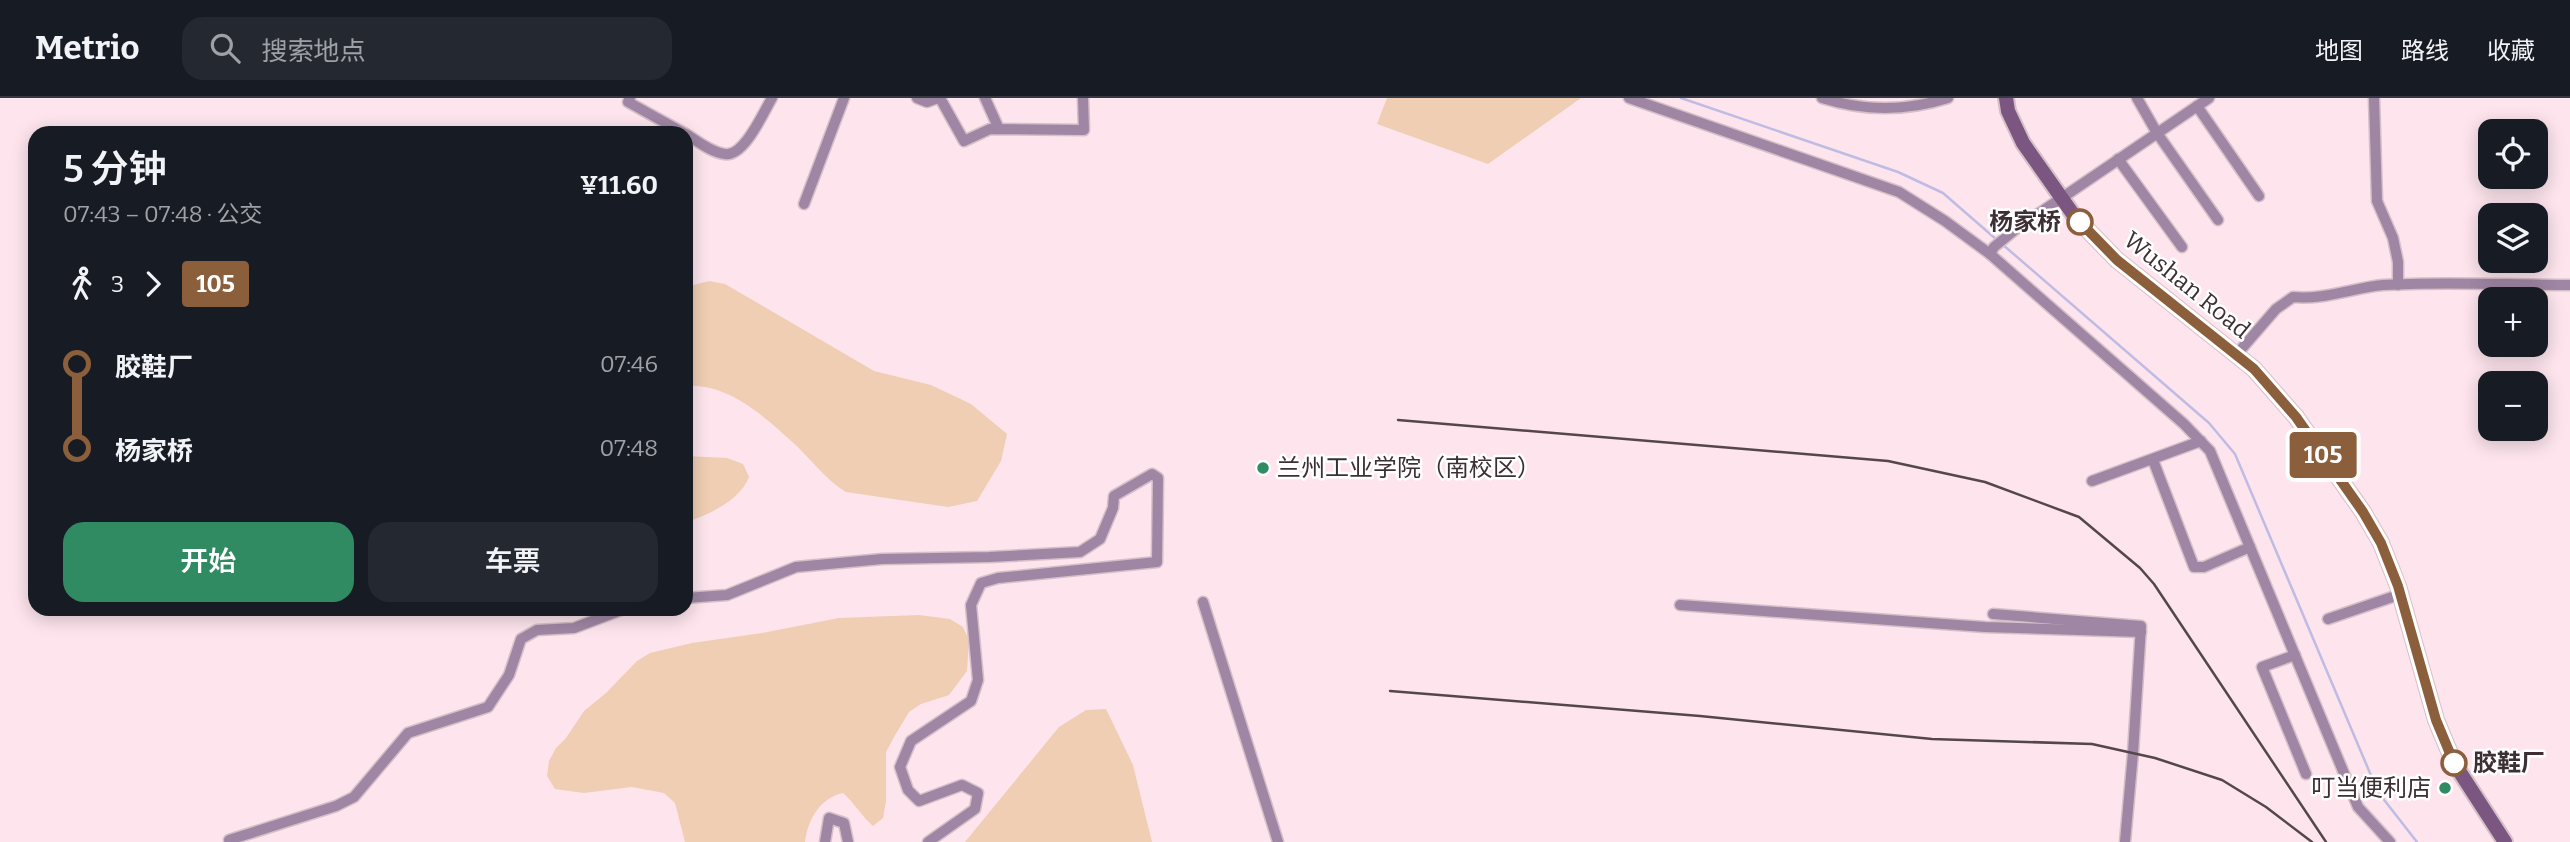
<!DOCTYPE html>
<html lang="zh">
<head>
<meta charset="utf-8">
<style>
	body { margin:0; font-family:Bitter,"Noto Sans SC",serif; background:#242831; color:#f1f3f6; height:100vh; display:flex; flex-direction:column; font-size:26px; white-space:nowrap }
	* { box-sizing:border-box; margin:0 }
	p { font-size:23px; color:#9ea1a6 }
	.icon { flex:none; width:38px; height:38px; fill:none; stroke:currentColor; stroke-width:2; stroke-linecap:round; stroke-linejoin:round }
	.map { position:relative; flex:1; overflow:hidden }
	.drawer { position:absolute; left:28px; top:28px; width:665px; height:490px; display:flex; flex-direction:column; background:#171b24; border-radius:21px; box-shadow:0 4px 18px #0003 }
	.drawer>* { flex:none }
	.badge { padding:0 14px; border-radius:5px; font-size:24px; line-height:46px }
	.tools { position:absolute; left:2478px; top:21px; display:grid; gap:14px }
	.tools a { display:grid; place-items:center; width:70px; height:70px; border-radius:14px; background:#171b24; box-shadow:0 4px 18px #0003; font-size:35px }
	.map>.badge { position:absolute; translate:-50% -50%; box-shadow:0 0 0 4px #fff }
	.legs { display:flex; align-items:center; gap:10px; height:77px; padding:0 35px; font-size:23px }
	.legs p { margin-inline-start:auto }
	.overview { display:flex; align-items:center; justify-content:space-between; height:119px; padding:0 35px }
	h1 { font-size:38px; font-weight:600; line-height:52px }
	.cta { display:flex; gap:14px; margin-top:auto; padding:14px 35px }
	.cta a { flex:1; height:80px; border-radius:21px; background:#308b62; color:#fff; font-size:28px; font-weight:600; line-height:80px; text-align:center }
	.cta a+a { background:#242831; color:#f1f3f6 }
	ul { padding:0 35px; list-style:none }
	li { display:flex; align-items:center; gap:24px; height:84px; font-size:26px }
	li i { display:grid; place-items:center; width:10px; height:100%; margin:0 9px; background:currentColor }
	li i::after { content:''; width:18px; height:18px; margin:-9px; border:5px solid; border-radius:50%; background:#171b24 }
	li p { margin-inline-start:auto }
	li:first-child i { background:linear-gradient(#0000 50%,currentColor 0) }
	li:last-child i { background:linear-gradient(currentColor 50%,#0000 0) }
	header { display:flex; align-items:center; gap:42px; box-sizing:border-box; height:98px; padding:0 35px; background:#171b24; border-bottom:2px solid #363941 }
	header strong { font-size:33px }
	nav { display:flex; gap:38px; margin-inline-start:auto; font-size:24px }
	.search { width:490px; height:63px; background:#242831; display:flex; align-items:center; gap:18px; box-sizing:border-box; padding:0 24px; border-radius:21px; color:#9ea1a6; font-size:26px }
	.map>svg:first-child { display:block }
</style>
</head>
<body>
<header>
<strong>Metrio</strong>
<div class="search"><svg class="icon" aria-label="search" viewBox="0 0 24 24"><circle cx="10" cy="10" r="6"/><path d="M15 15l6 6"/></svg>搜索地点</div>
<nav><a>地图</a><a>路线</a><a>收藏</a></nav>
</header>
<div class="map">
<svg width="2570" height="744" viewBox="0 0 2570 744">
	<rect width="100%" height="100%" fill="#fde4ed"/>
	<g fill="#efceb4">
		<polygon points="1387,0 1581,0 1488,66 1377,26"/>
		<path d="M 709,183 L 725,186 L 874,273 L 931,287 L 971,306 L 1007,336 L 1001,363 L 977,403 L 948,409 L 846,394 C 824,381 810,359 790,342 C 762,316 726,285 686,288 L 686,189 Z"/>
		<path d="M 686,358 L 727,360 L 743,366 L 749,379 C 740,402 709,417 686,424 Z"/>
		<path d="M 919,517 L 950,521 L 963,529 L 969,542 L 967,573 L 949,597 L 921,606 L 909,614 L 894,639 L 886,654 L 886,703 L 883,720 L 873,728 C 861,718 855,705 843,695 C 820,700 808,721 805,744 L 685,744 L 675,705 L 664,695 L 632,689 L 584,695 L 555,691 L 547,678 L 549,663 L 556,650 L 566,640 L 584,613 L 606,595 L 637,563 L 650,555 L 692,545 L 762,535 L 839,520 Z"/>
		<polygon points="1106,611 1133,667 1152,744 965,744 1059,629 1086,612"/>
	</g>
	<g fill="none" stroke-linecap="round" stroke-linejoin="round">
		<g stroke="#bfbce4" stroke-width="2.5">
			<polyline points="1681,0 1898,74 1943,95 1997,142"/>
			<polyline points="2002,146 2209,325 2235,356 2378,694 2417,744"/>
		</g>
		<defs>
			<g id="street">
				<polyline points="630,0 628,4 684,35"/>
				<polyline points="917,0 927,4 938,0"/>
				<polyline points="940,0 964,43 990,31 1084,32 1083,0"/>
				<polyline points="985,0 999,31"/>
				<polyline points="1629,0 1899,94 1945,123 1990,156 1994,149 2016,131 2209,0"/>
				<path d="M 1822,0 C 1863,13 1907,13 1948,0"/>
				<polyline points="2137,0 2157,35 2218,122"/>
				<polyline points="2374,0 2377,103 2393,140 2398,164 2398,187"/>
				<polyline points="2197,8 2259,98"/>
				<path d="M 686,36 C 697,43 712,55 725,56 C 744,59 763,15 772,0"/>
				<polyline points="2118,61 2182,149"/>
				<polyline points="804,106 844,0"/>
				<polyline points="1990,156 2184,326 2210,353 2358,709 2390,744"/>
				<path d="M 2237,256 L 2276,211 L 2293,199 C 2324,202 2352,190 2383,187 C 2444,183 2508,187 2570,187"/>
				<polyline points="2153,362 2194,469 2204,469 2250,449"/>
				<polyline points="2092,383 2201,343"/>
				<polyline points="686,500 727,497 796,469 882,461 989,459 1080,454 1100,441 1113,410 1114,398 1152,376 1158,380 1157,464 998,480 981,485 971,507 978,582 971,603 911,643 900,669 908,692 919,703 962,687 978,695 975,711 928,744"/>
				<polyline points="1203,504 1278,744"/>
				<polyline points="1680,507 1985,529 2141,534"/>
				<polyline points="1993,516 2141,528 2133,655 2125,744"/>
				<polyline points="2328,521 2401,496"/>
				<polyline points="2295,557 2262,569 2306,676"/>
				<polyline points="229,742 336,708 354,699 408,635 488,609 509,577 521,541 537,532 574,530 624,511"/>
				<polyline points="825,744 829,720 844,725 848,744"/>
			</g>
			<polyline id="secondary" points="2006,0 2008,13 2023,45 2075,119 2117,162 2254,271 2296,319 2363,414 2381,445 2398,488 2436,622 2454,665 2505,744"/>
		</defs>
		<use href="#street" stroke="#d6c0c8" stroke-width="13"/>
		<use href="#secondary" stroke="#d6c0c8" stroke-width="18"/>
		<use href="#street" stroke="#9f86a4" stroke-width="10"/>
		<use href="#secondary" stroke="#7a5681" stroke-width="14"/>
		<g stroke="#54474b" stroke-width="2.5">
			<polyline points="1398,322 1888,363 1985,384 2079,419 2140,470 2154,486 2326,744"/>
			<polyline points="1390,593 1700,618 1932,641 2092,646 2155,660 2222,682 2266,709 2312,744"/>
		</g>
	</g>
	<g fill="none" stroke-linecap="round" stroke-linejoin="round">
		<defs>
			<polyline id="line-1" points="2080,124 2117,162 2254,271 2296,319 2363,414 2381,445 2398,488 2436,622 2454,665"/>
		</defs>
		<use href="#line-1" stroke="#fff" stroke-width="16"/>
		<use href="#line-1" stroke="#8b5e3c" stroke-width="10"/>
	</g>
	<g fill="#fff" stroke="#8b5e3c" stroke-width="3.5">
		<circle cx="2080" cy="124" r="12"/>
		<circle cx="2454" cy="665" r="12"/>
	</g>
	<g fill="#308b62" stroke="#fff" stroke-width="2.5">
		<circle cx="1263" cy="370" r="7"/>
		<circle cx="2445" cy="690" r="7"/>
	</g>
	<g text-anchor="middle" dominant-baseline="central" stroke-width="5" stroke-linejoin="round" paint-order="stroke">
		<g font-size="24" font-weight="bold" fill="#3c3034" stroke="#fff" text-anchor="end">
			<text x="2061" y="124">杨家桥</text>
			<text x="2473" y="665" text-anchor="start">胶鞋厂</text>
		</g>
		<g font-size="24" fill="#3c3034" stroke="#fff">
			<text transform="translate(2187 187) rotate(39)">Wushan Road</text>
		</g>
		<g font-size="24" fill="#3c3034" stroke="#fff" text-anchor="start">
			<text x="1277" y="370">兰州工业学院（南校区）</text>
			<text x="2431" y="690" text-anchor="end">叮当便利店</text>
		</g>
	</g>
</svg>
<div class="tools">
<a><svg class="icon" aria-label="locate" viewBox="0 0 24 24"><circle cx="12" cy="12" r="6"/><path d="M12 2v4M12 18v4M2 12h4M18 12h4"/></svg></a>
<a><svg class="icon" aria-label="layers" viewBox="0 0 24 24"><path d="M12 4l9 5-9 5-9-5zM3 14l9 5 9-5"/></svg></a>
<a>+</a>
<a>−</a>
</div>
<b class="badge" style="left:2323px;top:357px;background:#8b5e3c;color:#fff">105</b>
<section class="drawer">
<div class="overview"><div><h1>5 分钟</h1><p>07:43 – 07:48 · 公交</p></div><b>¥11.60</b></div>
<div class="legs"><svg class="icon" aria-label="walk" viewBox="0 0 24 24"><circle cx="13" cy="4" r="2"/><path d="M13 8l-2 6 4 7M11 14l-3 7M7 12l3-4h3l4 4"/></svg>3<svg class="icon" aria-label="forward" viewBox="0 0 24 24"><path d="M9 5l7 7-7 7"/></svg><b class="badge" style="background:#8b5e3c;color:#fff">105</b></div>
<ul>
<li><i style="color:#8b5e3c"></i><b>胶鞋厂</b><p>07:46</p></li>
<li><i style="color:#8b5e3c"></i><b>杨家桥</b><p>07:48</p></li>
</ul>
<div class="cta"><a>开始</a><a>车票</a></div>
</section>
</div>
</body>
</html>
